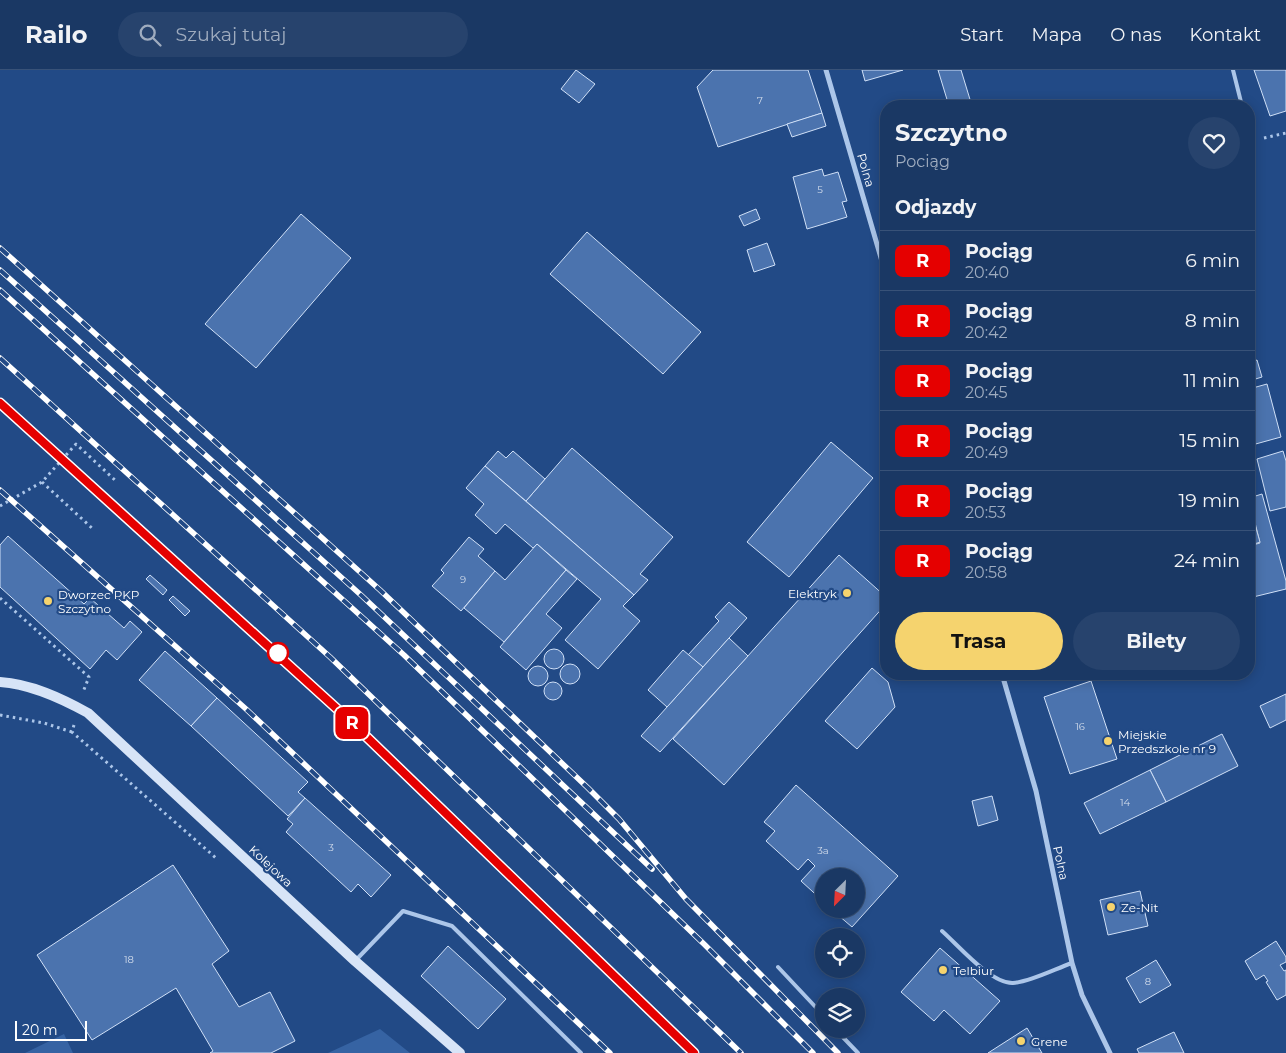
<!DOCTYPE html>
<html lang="pl">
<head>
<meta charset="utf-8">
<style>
	body { margin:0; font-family:Montserrat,sans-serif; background:#27436d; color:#f1f3f6; height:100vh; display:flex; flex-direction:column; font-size:19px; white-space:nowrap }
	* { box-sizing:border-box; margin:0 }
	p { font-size:16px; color:#9facbf }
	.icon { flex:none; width:28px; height:28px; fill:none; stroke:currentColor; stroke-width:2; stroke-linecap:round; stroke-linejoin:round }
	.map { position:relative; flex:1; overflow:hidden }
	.panel { position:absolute; left:880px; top:30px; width:375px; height:580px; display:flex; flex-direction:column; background:#1a3864; border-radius:20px; box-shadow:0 2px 12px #0003,0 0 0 1px #385278 }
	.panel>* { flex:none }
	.badge { padding:0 10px; border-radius:8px; font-size:18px; line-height:32px }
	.needle { width:32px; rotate:204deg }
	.buttons { position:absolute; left:815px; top:798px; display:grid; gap:10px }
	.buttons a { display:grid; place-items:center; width:50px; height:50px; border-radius:50%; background:#1a3864; box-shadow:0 2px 12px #0003,0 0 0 1px #385278; font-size:25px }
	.scale { position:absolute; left:15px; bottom:12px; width:72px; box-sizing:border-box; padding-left:5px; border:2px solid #fff; border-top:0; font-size:14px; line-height:18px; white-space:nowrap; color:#fff; -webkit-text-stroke:4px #224a86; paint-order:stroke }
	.map>.badge { position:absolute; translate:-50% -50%; box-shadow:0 0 0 2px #fff }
	h2 { padding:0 15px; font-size:19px; line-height:45px }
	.round { display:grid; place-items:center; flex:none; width:52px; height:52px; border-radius:26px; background:#27436d }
	.headline { display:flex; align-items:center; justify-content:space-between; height:85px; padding:0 15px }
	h1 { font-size:24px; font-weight:700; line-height:38px }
	.action { display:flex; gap:10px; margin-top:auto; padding:10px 15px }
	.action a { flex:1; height:58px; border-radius:30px; background:#f5d36e; color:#111; font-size:20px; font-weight:700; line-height:58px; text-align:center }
	.action a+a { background:#27436d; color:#f1f3f6 }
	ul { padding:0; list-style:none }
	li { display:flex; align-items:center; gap:15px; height:60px; padding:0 15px; border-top:1px solid #385278 }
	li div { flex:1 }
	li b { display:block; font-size:19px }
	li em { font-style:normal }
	li .badge { min-width:55px; font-weight:700; text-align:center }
	header { display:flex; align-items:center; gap:30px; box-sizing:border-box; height:70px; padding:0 25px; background:#1a3864; border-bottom:1px solid #385278 }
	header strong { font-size:24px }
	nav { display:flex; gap:28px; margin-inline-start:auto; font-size:18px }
	.search { width:350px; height:45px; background:#27436d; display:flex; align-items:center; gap:12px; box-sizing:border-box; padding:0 18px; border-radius:28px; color:#9facbf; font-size:19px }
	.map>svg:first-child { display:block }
</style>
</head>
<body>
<header>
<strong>Railo</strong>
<div class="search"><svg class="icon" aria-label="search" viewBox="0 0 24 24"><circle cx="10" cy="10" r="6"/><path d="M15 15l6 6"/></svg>Szukaj tutaj</div>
<nav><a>Start</a><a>Mapa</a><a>O nas</a><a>Kontakt</a></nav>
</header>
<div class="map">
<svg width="1286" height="983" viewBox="0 0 1286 983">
	<rect width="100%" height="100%" fill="#224a86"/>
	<g fill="#3663a3">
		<polygon points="380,959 410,983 328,983"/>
		<polygon points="64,964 73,983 25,983"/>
	</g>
	<g fill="#4b73ae" stroke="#d0e0f7">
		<polygon points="576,0 595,14 579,33 561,19"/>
		<polygon points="713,0 808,0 822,43 718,77 697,17"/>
		<polygon points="862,0 903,0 865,11"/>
		<polygon points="938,0 961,0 972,36 949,36"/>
		<polygon points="1254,0 1286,0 1286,41 1270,46"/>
		<polygon points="822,43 826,56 792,67 787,54"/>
		<polygon points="822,99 824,106 838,102 847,131 842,132 847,147 807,159 793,107"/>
		<polygon points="756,139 760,149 744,156 739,146"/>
		<polygon points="301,144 351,188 256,298 205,254"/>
		<polygon points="587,162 701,262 663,304 550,204"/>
		<polygon points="767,173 775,195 754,202 747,180"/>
		<polygon points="1257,290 1262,307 1249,311 1249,293"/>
		<polygon points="1267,314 1281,367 1252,375 1249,362 1249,319"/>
		<polygon points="831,372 873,408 789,507 747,472"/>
		<polygon points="572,378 673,467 640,504 648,510 634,525 526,431"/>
		<polygon points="498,381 506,388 513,381 545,409 526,431 485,396"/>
		<polygon points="1283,381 1286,391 1286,437 1270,441 1257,389"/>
		<polygon points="485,396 634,525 623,536 640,551 598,599 565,570 601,529 537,474 533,478 505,454 496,464 475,445 484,434 466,418"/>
		<polygon points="1262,424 1286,511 1286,519 1249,528 1249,476 1260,473 1249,428"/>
		<polygon points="1249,434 1260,472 1249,476"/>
		<polygon points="8,466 84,534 90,528 124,558 130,551 142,562 117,590 106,580 90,599 0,517 0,475"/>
		<polygon points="469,467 484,479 478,486 495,501 461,541 432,516 444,503 441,500"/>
		<polygon points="537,474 566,500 504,572 464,538 495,501 505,510"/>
		<polygon points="839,485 886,527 886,534 724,715 673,669"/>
		<polygon points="566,500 577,509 546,544 562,558 526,600 500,577"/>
		<polygon points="150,505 167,520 163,525 146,509"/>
		<polygon points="173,526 190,541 185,546 169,530"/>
		<polygon points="729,532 747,548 703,597 688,585 719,551 715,547"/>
		<polygon points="729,568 748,586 660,682 641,666"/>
		<circle cx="554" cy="589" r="10"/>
		<polygon points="683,580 703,597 667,637 648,620"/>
		<polygon points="165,581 217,628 191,656 139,610"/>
		<circle cx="570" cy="604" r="10"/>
		<circle cx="538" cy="606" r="10"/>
		<polygon points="872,598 888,612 895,637 857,679 825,651"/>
		<polygon points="1091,611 1117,689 1070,704 1044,627"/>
		<circle cx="553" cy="621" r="9"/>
		<polygon points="1286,624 1286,650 1270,658 1260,636"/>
		<polygon points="217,628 308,712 298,722 305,728 288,746 191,656"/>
		<polygon points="1222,664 1238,696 1166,732 1150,700"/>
		<polygon points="1150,700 1166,732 1100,764 1084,733"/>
		<polygon points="796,715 898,806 852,857 831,839 856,839 856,806 824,806 824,832 801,811 815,796 808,789 798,800 766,771 775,761 764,752"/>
		<polygon points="992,726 998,750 978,756 972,731"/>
		<polygon points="305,728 391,805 371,827 358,814 351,822 286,762 293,754 287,749"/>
		<polygon points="173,795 229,881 212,894 239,937 270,922 295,971 271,983 210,983 213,981 176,918 92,970 37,885"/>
		<polygon points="1140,821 1148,856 1108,865 1100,830"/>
		<polygon points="1276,871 1286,887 1286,892 1280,895 1284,901 1286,900 1286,925 1277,930 1266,912 1268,911 1264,905 1256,910 1245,891"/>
		<polygon points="448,876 506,929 478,959 421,906"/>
		<polygon points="940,878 1000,931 970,964 944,940 934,951 901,922"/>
		<polygon points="1156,890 1171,915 1140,933 1126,908"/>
		<polygon points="1027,958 1042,983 988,983"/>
		<polygon points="1174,962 1184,983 1139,983 1137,979"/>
	</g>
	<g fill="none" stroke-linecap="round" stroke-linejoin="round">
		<g stroke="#acc6e9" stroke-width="3" stroke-dasharray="2.5 4" stroke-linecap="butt">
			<polyline points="1264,68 1286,63"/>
			<polyline points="42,412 93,459"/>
			<polyline points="0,436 42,412 76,374 116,411"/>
			<polyline points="0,528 89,607 83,622"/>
			<polyline points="0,645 44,653 72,662"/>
			<polyline points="74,655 72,662 216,788"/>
		</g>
		<g stroke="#acc6e9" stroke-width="4">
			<polyline points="1233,0 1242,36"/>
			<polyline points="1249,63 1251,71"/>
			<path d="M 942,861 C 959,876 991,914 1013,913 C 1030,912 1055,899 1072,893"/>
			<polyline points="356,890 403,841 452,856 581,983"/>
			<polyline points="778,897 824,946"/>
			<polyline points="835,959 858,983"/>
		</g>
		<g stroke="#acc6e9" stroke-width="5">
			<polyline points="826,0 886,205"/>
			<polyline points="1002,604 1036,721 1072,893 1082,925 1110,983"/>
		</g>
		<path stroke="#d7e4f7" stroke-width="10" d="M 0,612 C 31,614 61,628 88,643 L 355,891 L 460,983"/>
		<defs>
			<g id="rail">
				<polyline points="0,178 380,520 588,718 619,749 686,829 838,983"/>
				<polyline points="0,200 362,526 652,799"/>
				<polyline points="0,220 404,585 705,875 813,983"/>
				<polyline points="0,288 330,587 741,983"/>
				<polyline points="0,333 346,647 694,983"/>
				<polyline points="0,420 246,639 610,983"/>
			</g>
		</defs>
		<use href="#rail" stroke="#fff" stroke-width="5.5"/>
		<use href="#rail" stroke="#224a86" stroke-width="4" stroke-dasharray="11" stroke-linecap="butt"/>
	</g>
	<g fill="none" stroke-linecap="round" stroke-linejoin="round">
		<defs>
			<polyline id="line" points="0,333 346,647 694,983"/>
		</defs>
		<use href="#line" stroke="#fff" stroke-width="11"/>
		<use href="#line" stroke="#e50000" stroke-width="8"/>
	</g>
	<g fill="#f5d36e" stroke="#224a86" stroke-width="2">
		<circle cx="847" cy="523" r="5"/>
		<circle cx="48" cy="531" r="5"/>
		<circle cx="1108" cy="671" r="5"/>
		<circle cx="1111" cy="837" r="5"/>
		<circle cx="943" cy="900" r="5"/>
		<circle cx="1021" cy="971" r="5"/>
	</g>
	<circle fill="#fff" stroke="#e50000" stroke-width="2.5" cx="278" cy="583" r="10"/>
	<g text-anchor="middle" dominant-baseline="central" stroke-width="4.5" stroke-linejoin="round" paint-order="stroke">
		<g font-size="10" fill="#d2dceb">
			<text x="760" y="30">7</text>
			<text x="820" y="119">5</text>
			<text x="463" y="509">9</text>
			<text x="1080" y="656">16</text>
			<text x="1125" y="732">14</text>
			<text x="331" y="777">3</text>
			<text x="823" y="780">3a</text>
			<text x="129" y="889">18</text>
			<text x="1148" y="911">8</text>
		</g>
		<g font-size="12" fill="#fff" stroke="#224a86">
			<text transform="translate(866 100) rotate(74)">Polna</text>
			<text transform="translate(1061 793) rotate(78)">Polna</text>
			<text transform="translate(271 796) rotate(43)">Kolejowa</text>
		</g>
		<g font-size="12" fill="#fff" stroke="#224a86" text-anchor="start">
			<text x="837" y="523" text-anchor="end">Elektryk</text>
			<text x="58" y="524">Dworzec PKP<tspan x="58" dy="14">Szczytno</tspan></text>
			<text x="1118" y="664">Miejskie<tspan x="1118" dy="14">Przedszkole nr 9</tspan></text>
			<text x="1121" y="837">Ze-Nit</text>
			<text x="953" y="900">Telbiur</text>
			<text x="1031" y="971">Grene</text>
		</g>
	</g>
</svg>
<div class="buttons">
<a><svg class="needle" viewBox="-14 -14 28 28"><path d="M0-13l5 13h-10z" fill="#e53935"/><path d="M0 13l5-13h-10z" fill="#9facbf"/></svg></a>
<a><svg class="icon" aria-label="locate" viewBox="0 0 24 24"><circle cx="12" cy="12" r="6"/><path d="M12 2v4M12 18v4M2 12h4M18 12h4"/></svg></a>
<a><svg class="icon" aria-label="layers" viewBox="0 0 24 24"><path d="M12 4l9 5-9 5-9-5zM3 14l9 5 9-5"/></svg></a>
</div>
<div class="scale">20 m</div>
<b class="badge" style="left:352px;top:653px;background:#e50000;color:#fff">R</b>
<section class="panel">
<div class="headline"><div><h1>Szczytno</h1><p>Pociąg</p></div><a class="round"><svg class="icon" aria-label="heart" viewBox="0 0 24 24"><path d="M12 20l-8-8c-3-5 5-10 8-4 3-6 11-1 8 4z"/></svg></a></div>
<h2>Odjazdy</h2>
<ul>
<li><span class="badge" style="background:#e50000;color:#fff">R</span><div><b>Pociąg</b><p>20:40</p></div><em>6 min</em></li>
<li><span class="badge" style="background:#e50000;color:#fff">R</span><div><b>Pociąg</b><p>20:42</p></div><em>8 min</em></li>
<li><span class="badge" style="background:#e50000;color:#fff">R</span><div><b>Pociąg</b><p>20:45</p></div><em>11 min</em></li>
<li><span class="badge" style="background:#e50000;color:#fff">R</span><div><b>Pociąg</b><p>20:49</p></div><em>15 min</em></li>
<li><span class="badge" style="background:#e50000;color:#fff">R</span><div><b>Pociąg</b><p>20:53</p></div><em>19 min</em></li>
<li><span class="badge" style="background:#e50000;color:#fff">R</span><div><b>Pociąg</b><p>20:58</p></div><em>24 min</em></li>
</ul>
<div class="action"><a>Trasa</a><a>Bilety</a></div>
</section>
</div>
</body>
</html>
